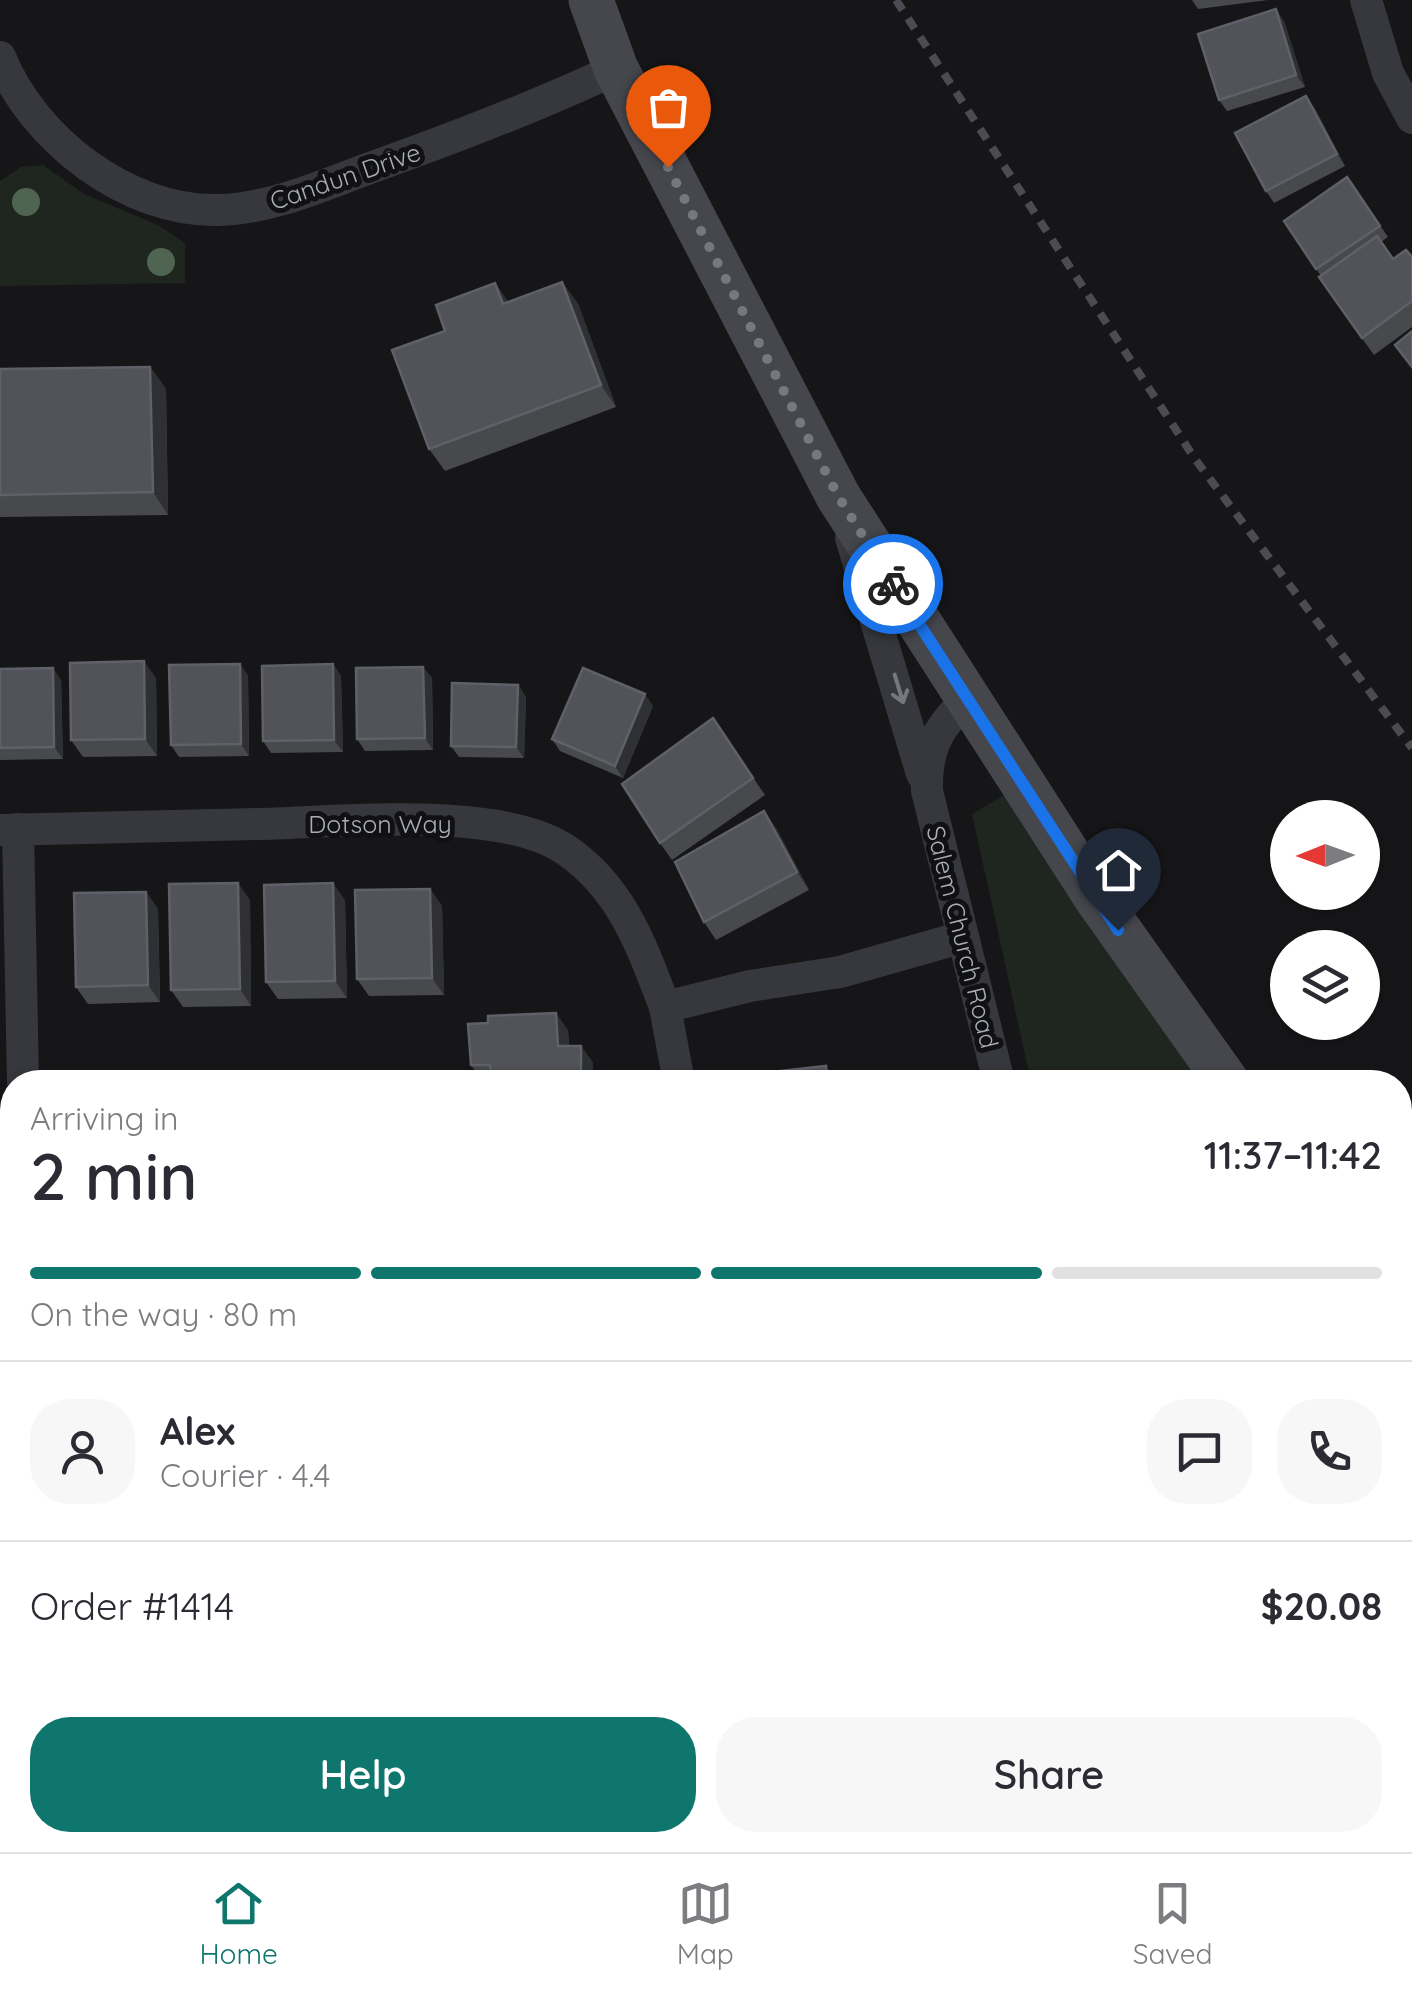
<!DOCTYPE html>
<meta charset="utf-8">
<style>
body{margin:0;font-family:Quicksand,sans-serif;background:#f7f7f7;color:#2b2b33;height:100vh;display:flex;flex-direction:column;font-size:38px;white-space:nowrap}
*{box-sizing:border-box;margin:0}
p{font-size:32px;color:#7c7c81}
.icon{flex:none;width:55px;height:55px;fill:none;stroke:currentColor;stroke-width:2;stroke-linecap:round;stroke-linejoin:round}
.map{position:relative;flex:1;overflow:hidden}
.side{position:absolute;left:0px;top:1070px;width:1412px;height:782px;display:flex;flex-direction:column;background:#fff;border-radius:40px 40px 0 0;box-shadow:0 2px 8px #0004}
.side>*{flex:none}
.needle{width:65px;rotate:269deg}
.controls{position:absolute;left:1270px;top:800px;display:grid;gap:20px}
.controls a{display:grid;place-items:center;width:110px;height:110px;border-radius:50%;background:#fff;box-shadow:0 2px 8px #0004;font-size:50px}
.pin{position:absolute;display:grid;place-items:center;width:85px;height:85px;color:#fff;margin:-102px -42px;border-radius:50% 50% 50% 0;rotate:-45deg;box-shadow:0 0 10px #0007}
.pin .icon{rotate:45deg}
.courier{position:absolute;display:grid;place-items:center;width:100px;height:100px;margin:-50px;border:8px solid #1a73e8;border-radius:50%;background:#fff;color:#222;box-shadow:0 2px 12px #0007}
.headline em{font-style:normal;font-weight:600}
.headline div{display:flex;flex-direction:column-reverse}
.headline{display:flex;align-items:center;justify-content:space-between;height:170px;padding:0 30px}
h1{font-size:65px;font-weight:600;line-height:75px}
.bar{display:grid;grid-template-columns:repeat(4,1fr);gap:15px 10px;align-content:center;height:120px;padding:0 30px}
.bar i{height:12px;border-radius:8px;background:#e1e1e2}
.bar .on{background:#0f766e}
.bar p{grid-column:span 4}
.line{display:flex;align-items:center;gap:25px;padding:0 30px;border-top:2px solid #e1e1e2}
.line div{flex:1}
.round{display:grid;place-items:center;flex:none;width:105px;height:105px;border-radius:40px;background:#f7f7f7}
.action{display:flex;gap:20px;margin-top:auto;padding:20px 30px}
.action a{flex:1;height:115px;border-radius:40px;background:#0f766e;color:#fff;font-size:40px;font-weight:600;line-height:115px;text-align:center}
.action a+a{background:#f7f7f7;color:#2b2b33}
.tabs{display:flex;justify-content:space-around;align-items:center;height:140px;border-top:2px solid #e1e1e2;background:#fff;font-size:28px;color:#7c7c81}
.tabs a{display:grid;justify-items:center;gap:5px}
.tabs .on{color:#0f766e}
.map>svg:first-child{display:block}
.green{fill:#1e261f}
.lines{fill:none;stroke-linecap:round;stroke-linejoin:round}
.minor{stroke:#37383d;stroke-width:32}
.secondary{stroke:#45474d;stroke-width:45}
.rail{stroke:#4a4c52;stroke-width:8;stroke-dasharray:12 10;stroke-linecap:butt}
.tree{fill:#506452}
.wall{fill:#47494d}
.shaded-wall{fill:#2f3033}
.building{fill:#525359;stroke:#5f6168;stroke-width:2.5}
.oneway{stroke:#757881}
.done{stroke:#757880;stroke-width:10;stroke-dasharray:0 18}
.route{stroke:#1a73e8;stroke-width:12}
.labels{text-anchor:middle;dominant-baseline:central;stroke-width:10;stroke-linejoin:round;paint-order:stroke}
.street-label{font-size:25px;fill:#a8adb8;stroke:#111113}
</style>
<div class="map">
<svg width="1412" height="1852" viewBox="0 0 1412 1852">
<rect width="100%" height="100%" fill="#161618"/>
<g class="green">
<polygon points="43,165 84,194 158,225 185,243 185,283 0,286 0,181 21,167"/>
<polygon points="1004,795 1205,1082 1031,1082 972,814"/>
</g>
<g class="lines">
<g class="minor">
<polyline points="1366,0 1388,73 1412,118"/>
<path d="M0,57C33,139 127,212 218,210C271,209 321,186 370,168C454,138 536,107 616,69"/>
<polyline points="851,538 922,774"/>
<path d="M966,700C937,729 926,749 927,791L999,1082"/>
<polyline points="18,829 23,1082"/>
<path d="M0,830C86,828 172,826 259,824C338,822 501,805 566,850C622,888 642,947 665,1007L750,986L840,972L963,937"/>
<polyline points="665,1007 679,1082"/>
<polyline points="24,1840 80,1852"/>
<polyline points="1131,1840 1133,1852"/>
<polyline points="444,1852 457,1840"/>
</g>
<g class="secondary">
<polyline points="591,0 616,69 838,496 1097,899 1227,1082"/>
<polyline points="1400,1293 1412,1306"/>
</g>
<polyline class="rail" points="896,0 1195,459 1412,748"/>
</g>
<g class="tree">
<circle cx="26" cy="202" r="14"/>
<circle cx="161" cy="262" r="14"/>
</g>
<g class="wall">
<polygon points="1192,0 1268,0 1198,9"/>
<polygon points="1284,21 1305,87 1227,111 1219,100"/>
<polygon points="1314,107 1345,166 1274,203 1266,191"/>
<polygon points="1347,177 1388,237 1381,242 1393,259 1412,257 1412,327 1374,355 1319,278 1321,276 1284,221"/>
<polygon points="562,282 578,304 616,407 445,471 429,449 445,331 495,283 508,302"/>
<polygon points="150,367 166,389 168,515 0,517 0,369"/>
<polygon points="333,664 341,676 343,752 271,753 263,741"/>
<polygon points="423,667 432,678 433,750 365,751 357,739"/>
<polygon points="0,669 61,680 63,759 0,760"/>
<polygon points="248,675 249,756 179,757 171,745"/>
<polygon points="156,678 157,756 83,757 71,740"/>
<polygon points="518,685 526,697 524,758 459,757 451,746"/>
<polygon points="653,706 623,778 560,751 552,739"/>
<polygon points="713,718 765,795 672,860 660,843"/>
<polygon points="776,828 809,890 716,940 704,922"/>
<polygon points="430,889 442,906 444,995 369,996 357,979"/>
<polygon points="146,892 158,909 160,1002 88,1004 76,987"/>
<polygon points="250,900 251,1006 183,1007 171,990"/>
<polygon points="345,900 347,998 278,999 266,982"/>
<polygon points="568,1030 569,1046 581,1046 593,1063 593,1082 483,1082 471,1065"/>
<polygon points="215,1840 293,1840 286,1852 235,1852"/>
<polygon points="579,1840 669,1840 670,1850 658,1852 585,1852 580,1845"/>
</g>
<g class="shaded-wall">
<polygon points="1276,9 1284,21 1305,87 1296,75"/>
<polygon points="1306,96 1314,107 1345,166 1337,154"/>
<polygon points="562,282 578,304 616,407 601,385"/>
<polygon points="495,283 511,305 503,304"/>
<polygon points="150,367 166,389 168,515 153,492"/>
<polygon points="144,661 156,678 157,756 145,739"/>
<polygon points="240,664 248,675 249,756 241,744"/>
<polygon points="333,664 341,676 343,752 334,740"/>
<polygon points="423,667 432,678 433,750 425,738"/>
<polygon points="53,668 61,680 63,759 54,747"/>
<polygon points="518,685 526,697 524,758 516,747"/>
<polygon points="645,694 653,706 623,778 615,766"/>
<polygon points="764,811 776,828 809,890 797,872"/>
<polygon points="238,883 250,900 251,1006 240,989"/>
<polygon points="333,883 345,900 347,998 335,981"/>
<polygon points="430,889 442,906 444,995 432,978"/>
<polygon points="146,892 158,909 160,1002 148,985"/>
<polygon points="556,1013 568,1030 570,1064 558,1046"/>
<polygon points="581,1046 593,1063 593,1082 581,1082"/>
<polygon points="826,1066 835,1078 835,1082 827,1082"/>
<polygon points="6,1269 12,1278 12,1302 0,1335 0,1286"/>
<polygon points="1,1680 12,1696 12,1699 0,1760"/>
<polygon points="271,1840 293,1840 286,1852 264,1852"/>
<polygon points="1348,1840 1360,1840 1360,1852 1349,1852"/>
</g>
<g class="building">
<polygon points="1276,9 1296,75 1219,100 1198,34"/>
<polygon points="1306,96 1337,154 1266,191 1235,133"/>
<polygon points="1347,177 1380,226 1316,269 1284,221"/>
<polygon points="1377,236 1393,259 1406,250 1412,257 1412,301 1362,338 1319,277"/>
<polygon points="562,282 601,385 429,449 392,350 445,331 436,305 495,283 503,304"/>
<polygon points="1412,331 1412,367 1395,345"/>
<polygon points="150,367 153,492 0,495 0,369"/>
<polygon points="144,661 145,739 71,740 70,663"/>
<polygon points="240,664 241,744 171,745 169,665"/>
<polygon points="333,664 334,740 263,741 262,666"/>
<polygon points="423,667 425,738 357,739 356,668"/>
<polygon points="53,668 54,747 0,748 0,669"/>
<polygon points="583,668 645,694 615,766 552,739"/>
<polygon points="452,683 518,685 516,747 451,746"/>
<polygon points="713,718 753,778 660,843 622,784"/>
<polygon points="764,811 797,872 704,922 675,862"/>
<polygon points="238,883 240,989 171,990 169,884"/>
<polygon points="333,883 335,981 266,982 264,885"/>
<polygon points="430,889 432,978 357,979 355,890"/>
<polygon points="146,892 148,985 76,987 74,893"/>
<polygon points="556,1013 558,1046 581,1046 581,1082 492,1082 490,1065 471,1065 468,1024 488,1023 488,1016"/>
<polygon points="826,1066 827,1082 754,1082 753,1074"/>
<polygon points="0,1266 6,1269 0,1286"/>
<polygon points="231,1840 271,1840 264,1852 251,1852"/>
<polygon points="579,1840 612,1840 580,1845"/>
<polygon points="1257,1840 1348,1840 1349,1852 1258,1852"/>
</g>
<defs><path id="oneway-shaft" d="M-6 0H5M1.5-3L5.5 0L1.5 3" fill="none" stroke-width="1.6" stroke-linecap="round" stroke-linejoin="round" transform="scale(2.5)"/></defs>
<use class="oneway" href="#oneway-shaft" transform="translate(899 689) rotate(73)"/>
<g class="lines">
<polyline class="done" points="668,167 838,496 893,584"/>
<polyline class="route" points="893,584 1118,930"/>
</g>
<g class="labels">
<g class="street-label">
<text transform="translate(345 176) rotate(-19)">Candun Drive</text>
<text x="380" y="823">Dotson Way</text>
<text transform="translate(963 937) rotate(76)">Salem Church Road</text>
</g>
</g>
</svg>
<div class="controls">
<a><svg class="needle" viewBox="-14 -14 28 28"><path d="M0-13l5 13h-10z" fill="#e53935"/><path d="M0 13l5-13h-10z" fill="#7c7c81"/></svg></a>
<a><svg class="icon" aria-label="layers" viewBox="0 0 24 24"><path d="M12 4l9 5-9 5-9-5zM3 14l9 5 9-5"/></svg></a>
</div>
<div class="pin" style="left:668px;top:167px;background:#ea580c"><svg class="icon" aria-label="bag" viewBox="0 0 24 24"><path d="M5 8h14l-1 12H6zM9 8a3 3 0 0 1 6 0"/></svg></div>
<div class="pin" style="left:1118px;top:930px;background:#1f2937"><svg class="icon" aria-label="home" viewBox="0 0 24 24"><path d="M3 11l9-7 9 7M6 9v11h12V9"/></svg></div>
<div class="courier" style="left:893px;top:584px"><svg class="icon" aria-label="bike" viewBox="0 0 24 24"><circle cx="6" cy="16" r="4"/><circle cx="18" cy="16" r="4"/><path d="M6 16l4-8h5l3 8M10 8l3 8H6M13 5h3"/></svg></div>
<section class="side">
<div class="headline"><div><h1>2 min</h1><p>Arriving in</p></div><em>11:37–11:42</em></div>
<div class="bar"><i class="on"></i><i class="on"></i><i class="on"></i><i></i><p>On the way · 80 m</p></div>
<div class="line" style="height:180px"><a class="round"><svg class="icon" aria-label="person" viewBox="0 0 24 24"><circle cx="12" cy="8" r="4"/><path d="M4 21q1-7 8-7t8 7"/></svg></a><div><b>Alex</b><p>Courier · 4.4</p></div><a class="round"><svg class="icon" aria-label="chat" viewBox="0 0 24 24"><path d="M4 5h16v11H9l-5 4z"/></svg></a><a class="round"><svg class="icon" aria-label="phone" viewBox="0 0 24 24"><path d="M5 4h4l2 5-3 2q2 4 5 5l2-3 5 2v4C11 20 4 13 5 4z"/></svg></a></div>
<div class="line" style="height:130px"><div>Order #1414</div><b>$20.08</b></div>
<div class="action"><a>Help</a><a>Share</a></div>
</section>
</div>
<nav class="tabs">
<a class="on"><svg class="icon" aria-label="home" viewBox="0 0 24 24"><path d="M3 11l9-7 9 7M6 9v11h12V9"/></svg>Home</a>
<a><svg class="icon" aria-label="map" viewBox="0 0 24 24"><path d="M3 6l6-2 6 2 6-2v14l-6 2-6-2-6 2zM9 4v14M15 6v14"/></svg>Map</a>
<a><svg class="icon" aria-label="saved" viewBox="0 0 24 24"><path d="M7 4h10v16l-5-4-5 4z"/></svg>Saved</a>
</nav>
